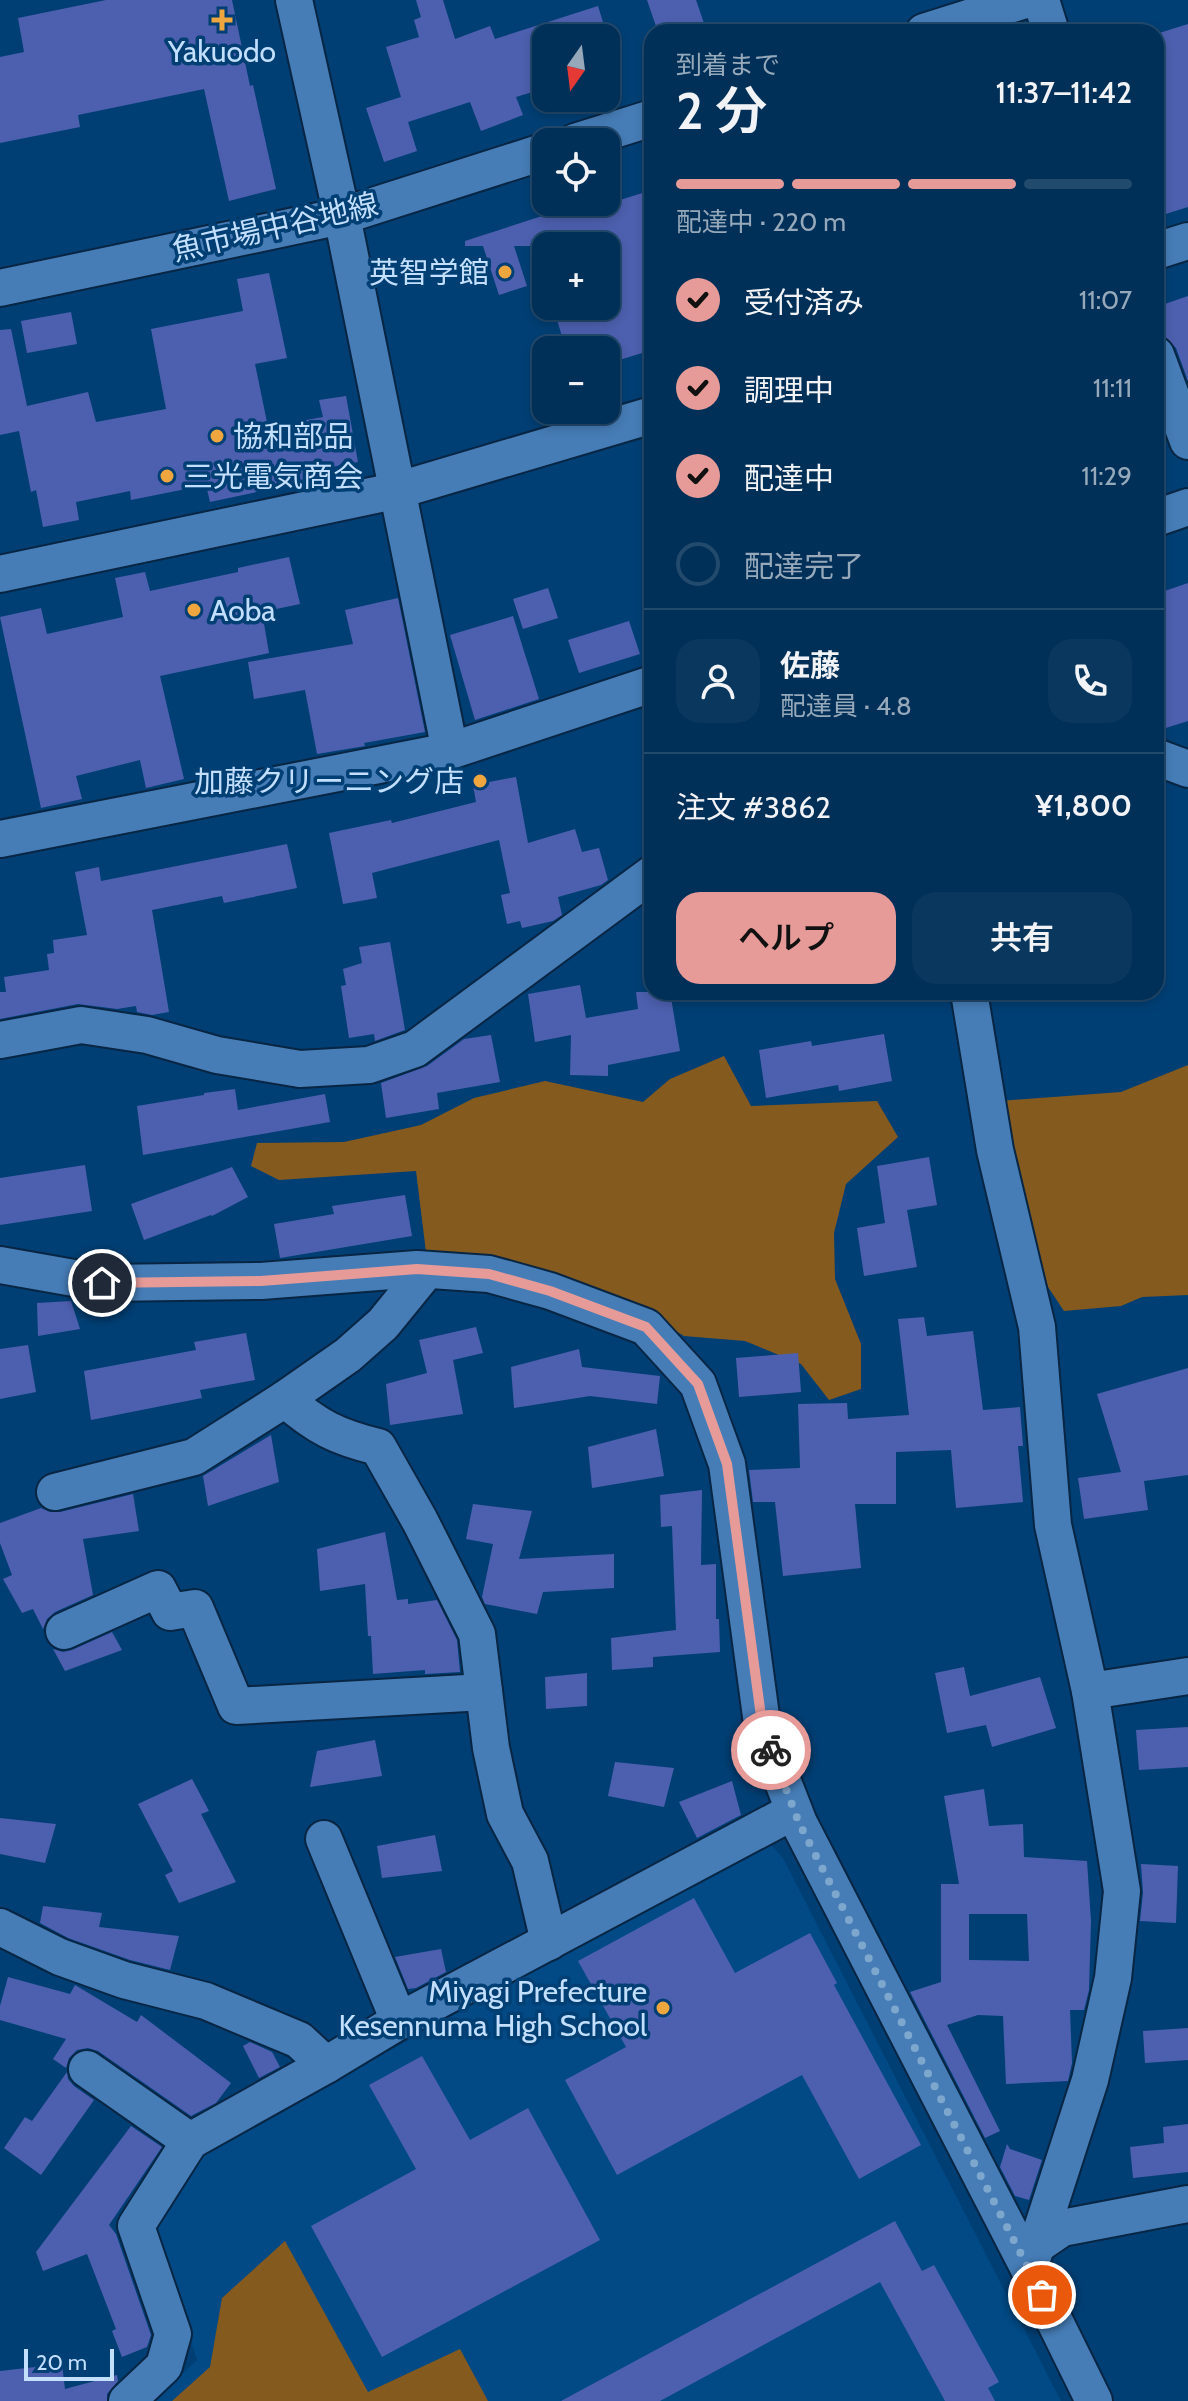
<!DOCTYPE html>
<html lang="ja">
<meta charset="utf-8">
<style>
body{margin:0;font-family:Cabin,"Noto Sans JP",sans-serif;background:#0a375d;color:#f1f3f6;height:100vh;display:flex;flex-direction:column;font-size:30px;white-space:nowrap}
*{box-sizing:border-box;margin:0}
p{font-size:26px;color:#95a9ba}
.icon{flex:none;width:44px;height:44px;fill:none;stroke:currentColor;stroke-width:2;stroke-linecap:round;stroke-linejoin:round}
.map{position:relative;flex:1;overflow:hidden}
.details{position:absolute;left:644px;top:24px;width:520px;height:976px;display:flex;flex-direction:column;background:#002f57;border-radius:24px;box-shadow:0 4px 12px #0003,0 0 0 2px #224a6d}
.details>*{flex:none}
.needle{width:52px;rotate:194deg}
.fabs{position:absolute;left:532px;top:24px;display:grid;gap:16px}
.fabs a{display:grid;place-items:center;width:88px;height:88px;border-radius:16px;background:#002f57;box-shadow:0 4px 12px #0003,0 0 0 2px #224a6d;font-size:40px}
.scale{position:absolute;left:24px;bottom:20px;width:90px;box-sizing:border-box;padding-left:8px;border:4px solid #c2dffe;border-top:0;font-size:22px;line-height:28px;white-space:nowrap;color:#c2dffe;-webkit-text-stroke:6px #003f74;paint-order:stroke}
.pin{position:absolute;display:grid;place-items:center;width:68px;height:68px;color:#fff;margin:-34px;border:4px solid #fff;border-radius:50%;box-shadow:0 2px 8px #0007}
.courier{position:absolute;display:grid;place-items:center;width:80px;height:80px;margin:-40px;border:6px solid #e69b98;border-radius:50%;background:#fff;color:#222;box-shadow:0 2px 10px #0007}
.summary em{font-style:normal;font-weight:600}
.summary div{display:flex;flex-direction:column-reverse}
.summary{display:flex;align-items:center;justify-content:space-between;height:136px;padding:0 32px}
h1{font-size:52px;font-weight:600;line-height:60px}
.bar{display:grid;grid-template-columns:repeat(4,1fr);gap:12px 8px;align-content:center;height:96px;padding:0 32px}
.bar i{height:10px;border-radius:6px;background:#224a6d}
.bar .current{background:#e69b98}
.bar p{grid-column:span 4}
.line{display:flex;align-items:center;gap:20px;padding:0 32px;border-top:2px solid #224a6d}
.line div{flex:1}
.round{display:grid;place-items:center;flex:none;width:84px;height:84px;border-radius:24px;background:#0a375d}
ol{padding:0 32px;list-style:none}
li{display:flex;align-items:center;gap:24px;height:88px}
li p{margin-inline-start:auto}
li .icon{padding:8px;border-radius:50%;background:#e69b98;color:#111;stroke-width:4}
li:last-child{color:#95a9ba}
li i{width:44px;height:44px;border:4px solid #224a6d;border-radius:50%}
.primary-button{display:flex;gap:16px;margin-top:auto;padding:16px 32px}
.primary-button a{flex:1;height:92px;border-radius:24px;background:#e69b98;color:#111;font-size:32px;font-weight:600;line-height:92px;text-align:center}
.primary-button a+a{background:#0a375d;color:#f1f3f6}
.map>svg:first-child{display:block}
.built{fill:#014a85}
.green{fill:#845a1e}
.building{fill:#4d60af;fill-rule:evenodd}
.lines{fill:none;stroke-linecap:round;stroke-linejoin:round}
.minor-casing{stroke:#082643;stroke-width:40}
.minor{stroke:#467db7;stroke-width:36}
.done{stroke:#7ea7ce;stroke-width:8;stroke-dasharray:0 14.4}
.route{stroke:#e69b98;stroke-width:10}
.poi-dot{fill:#f0a63f;stroke:#003f74;stroke-width:3}
.labels{text-anchor:middle;dominant-baseline:central;stroke-width:7;stroke-linejoin:round;paint-order:stroke}
.poi-label{font-size:30px;fill:#c2dffe;stroke:#003f74;text-anchor:end}
.street-label{font-size:30px;fill:#c2dffe;stroke:#003f74}
</style>
<div class="map">
<svg width="1188" height="2401" viewBox="0 0 1188 2401">
<rect width="100%" height="100%" fill="#003f74"/>
<polygon class="built" points="768,1841 783,1858 1061,2401 153,2401 197,2360 151,2224 196,2158"/>
<g class="green">
<polygon points="724,1056 751,1106 877,1101 898,1137 846,1184 834,1233 835,1279 861,1344 861,1389 829,1400 801,1364 745,1341 684,1336 614,1294 486,1258 426,1252 416,1171 279,1180 251,1166 257,1143 344,1142 421,1125 474,1098 545,1081 643,1102 670,1079"/>
<polygon points="1188,1065 1188,1295 1142,1297 1121,1306 1064,1311 1048,1287 999,1101 1121,1092"/>
<polygon points="285,2241 368,2392 460,2349 488,2401 172,2401 210,2367 222,2298"/>
</g>
<g class="building">
<polygon points="106,0 232,0 250,86 253,85 276,189 229,201 204,89 78,115 80,127 0,143 0,57 24,52 18,18"/>
<polygon points="416,0 443,0 455,39 490,26 495,39 598,6 608,38 546,38 546,88 516,97 523,115 481,131 470,102 408,122 417,151 384,162 366,108 401,97 386,47 419,37 414,20 421,17"/>
<polygon points="647,0 696,0 707,32 658,32"/>
<polygon points="1188,24 1188,207 1156,217 1156,34"/>
<polygon points="652,190 652,350 606,364 606,350 566,350 553,306 606,306 606,246 514,246 527,286 499,295 483,246 465,246 465,241 542,216 540,209 561,202 574,202 578,213"/>
<polygon points="269,273 287,358 255,364 268,427 323,417 319,400 346,396 358,462 311,471 313,480 210,502 206,485 131,500 130,491 76,502 79,520 43,527 36,490 31,492 19,431 0,435 0,330 11,329 27,406 88,392 96,422 166,409 151,329 243,311 237,279"/>
<polygon points="1188,296 1188,381 1176,348 1165,337 1156,311 1156,307"/>
<polygon points="71,312 77,344 27,353 21,321"/>
<polygon points="289,557 300,604 262,612 269,653 160,676 184,779 146,788 140,760 76,776 82,799 41,808 0,617 41,608 47,634 123,617 115,578 145,572 150,591 238,572 238,568"/>
<polygon points="1188,583 1188,721 1156,731 1156,594"/>
<polygon points="548,588 558,618 523,629 513,599"/>
<polygon points="398,598 425,732 364,743 365,746 317,754 305,690 254,699 248,662 353,644 345,610"/>
<polygon points="513,616 539,699 475,720 450,635"/>
<polygon points="629,621 640,654 579,673 568,640"/>
<polygon points="516,777 528,843 575,829 582,852 599,848 608,880 601,885 558,897 562,915 553,921 522,928 520,921 507,924 501,895 510,893 499,840 372,873 377,898 343,904 329,833 391,820 392,823 476,802 473,785"/>
<polygon points="287,844 297,888 224,903 222,896 152,910 169,1012 152,1015 137,1012 136,1006 117,1009 78,1004 0,1019 0,992 6,992 4,977 49,970 47,954 54,953 53,940 87,935 75,872 99,867 101,881"/>
<polygon points="390,942 405,1030 375,1041 374,1034 349,1038 341,986 346,985 343,969 362,963 359,947"/>
<polygon points="580,985 586,1018 638,1009 636,992 670,992 680,1051 608,1065 608,1076 570,1075 571,1035 535,1042 528,994"/>
<polygon points="884,1034 892,1081 839,1091 838,1085 766,1098 759,1050 811,1041 812,1046"/>
<polygon points="491,1035 500,1082 437,1093 439,1109 386,1118 381,1083 427,1066 464,1039"/>
<polygon points="235,1089 238,1110 325,1094 330,1122 143,1155 137,1106 204,1095 204,1093"/>
<polygon points="929,1157 937,1205 907,1210 917,1267 864,1276 857,1228 885,1223 877,1166"/>
<polygon points="85,1165 92,1211 0,1225 0,1178"/>
<polygon points="232,1167 248,1197 212,1216 211,1215 144,1240 131,1204"/>
<polygon points="405,1195 412,1236 280,1258 274,1224 334,1214 332,1206"/>
<polygon points="71,1301 80,1329 38,1336 37,1303"/>
<polygon points="924,1317 927,1336 973,1331 983,1410 1020,1407 1023,1446 1018,1446 1023,1502 956,1508 951,1450 896,1452 896,1504 855,1504 861,1568 783,1576 775,1502 753,1502 749,1470 800,1468 798,1404 847,1403 848,1419 909,1415 898,1319"/>
<polygon points="476,1327 483,1353 453,1360 463,1414 390,1425 386,1384 427,1373 419,1340"/>
<polygon points="246,1333 255,1380 200,1390 202,1398 91,1420 84,1371 196,1350 194,1342"/>
<polygon points="28,1345 36,1392 0,1399 0,1349"/>
<polygon points="579,1349 582,1367 660,1376 657,1404 590,1396 514,1408 511,1367"/>
<polygon points="798,1353 801,1392 739,1397 736,1358"/>
<polygon points="1188,1368 1188,1475 1144,1481 1148,1510 1084,1519 1078,1478 1121,1472 1097,1394"/>
<polygon points="656,1429 664,1476 592,1488 588,1447"/>
<polygon points="271,1435 279,1482 208,1506 203,1476"/>
<polygon points="702,1490 701,1565 716,1564 716,1619 719,1619 720,1652 653,1657 653,1667 612,1670 611,1638 676,1630 672,1526 661,1527 660,1495"/>
<polygon points="133,1494 139,1531 83,1539 93,1595 55,1612 47,1619 43,1629 33,1609 22,1613 3,1579 12,1575 0,1543 0,1523 41,1508 50,1512 60,1512"/>
<polygon points="473,1504 532,1511 519,1559 614,1554 614,1588 543,1592 537,1614 485,1604 482,1597 493,1544 466,1539"/>
<polygon points="385,1532 397,1600 408,1599 408,1604 437,1600 457,1640 460,1672 425,1674 425,1670 373,1674 371,1636 368,1636 365,1584 320,1591 317,1549"/>
<polygon points="112,1632 122,1650 65,1671 53,1649 63,1652 72,1650"/>
<polygon points="964,1667 970,1696 1040,1677 1056,1728 992,1747 986,1725 947,1733 935,1673"/>
<polygon points="587,1673 587,1706 546,1709 545,1677"/>
<polygon points="1188,1727 1188,1767 1139,1770 1136,1730"/>
<polygon points="375,1740 382,1776 310,1787 317,1751"/>
<polygon points="615,1762 674,1768 664,1807 608,1796"/>
<polygon points="192,1779 209,1811 201,1814 236,1882 179,1903 165,1875 173,1871 138,1804"/>
<polygon points="732,1781 741,1815 697,1838 679,1802"/>
<path d="M984,1789L989,1826L1023,1824L1024,1857L1087,1861L1091,1921L1089,1990L1084,2010H1070L1072,2063L1068,2081L1006,2084L1003,2016L978,2015L947,2025L1000,2131L985,2138L910,1992L941,1982V1884H959L944,1796ZM969,1914H1027L1029,1961L969,1960Z"/>
<polygon points="0,1818 56,1824 45,1863 0,1854"/>
<polygon points="435,1835 442,1871 382,1878 377,1846"/>
<polygon points="1141,1864 1178,1866 1176,1923 1140,1921 1143,1893"/>
<polygon points="694,1898 735,1973 810,1933 837,1983 834,1985 921,2145 859,2179 802,2075 617,2175 565,2080 626,2047 578,1961"/>
<polygon points="43,1906 102,1913 99,1927 179,1936 170,1970 130,1960 68,1938 40,1923"/>
<polygon points="441,1949 446,1972 416,1988 408,1989 395,1957"/>
<polygon points="8,1977 70,1994 75,1985 137,2022 141,2015 231,2083 216,2103 191,2116 98,2051 88,2048 77,2050 69,2058 66,2068 53,2059 66,2039 0,2020 0,2006"/>
<polygon points="1188,2028 1188,2060 1145,2063 1143,2031"/>
<polygon points="250,2042 272,2052 280,2067 259,2078 243,2046"/>
<polygon points="422,2056 470,2140 528,2108 600,2240 382,2357 311,2226 416,2169 369,2085"/>
<polygon points="67,2072 68,2079 74,2086 94,2100 41,2175 4,2148 25,2117 32,2121"/>
<polygon points="1188,2124 1188,2172 1133,2178 1130,2147 1164,2143 1163,2127"/>
<polygon points="131,2126 162,2147 109,2225 116,2234 151,2335 147,2347 122,2357 112,2331 116,2329 87,2254 43,2271 36,2252"/>
<polygon points="1007,2144 1010,2149 1042,2160 1029,2200 1015,2196 1000,2167"/>
<polygon points="895,2221 922,2271 934,2265 999,2382 988,2388 995,2401 945,2401 880,2282 660,2401 561,2401"/>
<polygon points="62,2364 65,2389 117,2375 118,2381 107,2394 107,2401 0,2401 0,2371"/>
</g>
<g class="lines">
<g class="minor-casing">
<g id="minor">
<polyline points="294,0 342,216 450,751"/>
<polyline points="1041,0 1051,32"/>
<polyline points="924,32 1025,0"/>
<polyline points="575,142 652,118"/>
<polyline points="1156,251 1188,241"/>
<polyline points="0,288 342,216 546,151"/>
<polyline points="1156,355 1188,441"/>
<polyline points="1156,518 1188,507"/>
<polyline points="0,574 399,490 652,415"/>
<polyline points="1156,757 1188,769"/>
<polyline points="0,839 450,751 652,684"/>
<polyline points="969,992 995,1150 1037,1327 1053,1525 1090,1691 1122,1891 1113,1978 1090,2080 1029,2269"/>
<polyline points="0,1040 81,1025 147,1035 217,1055 300,1069 369,1065 415,1049 652,874"/>
<polyline points="0,1265 102,1283 261,1281 417,1269 489,1274 550,1291 646,1327 698,1384 727,1464 763,1731 799,1823 1029,2269 1094,2401"/>
<polyline points="285,1399 348,1355 383,1324 427,1270"/>
<path d="M55,1492L194,1457L285,1399C317,1427 337,1437 378,1447L420,1521L477,1634L491,1748L505,1814L530,1861L549,1942"/>
<polyline points="64,1631 158,1589 170,1612 195,1608 236,1706 484,1692"/>
<polyline points="1090,1691 1188,1676"/>
<polyline points="324,1839 399,2021"/>
<polyline points="0,1927 60,1957 124,1980 206,2001 256,2022 299,2040 326,2065"/>
<polyline points="87,2069 190,2141"/>
<polyline points="1037,2245 1062,2228 1188,2204"/>
<polyline points="127,2401 164,2366 173,2334 136,2226 190,2141 326,2065 399,2021 794,1811"/>
</g>
</g>
<use href="#minor" class="minor"/>
</g>
<g class="lines">
<polyline class="done" points="771,1750 799,1823 1042,2295"/>
<polyline class="route" points="102,1283 261,1281 417,1269 489,1274 550,1291 646,1327 698,1384 727,1464 763,1731 771,1750"/>
</g>
<g class="poi-dot">
<path d="M218 8h8v8h8v8h-8v8h-8v-8h-8v-8h8z"/>
<circle cx="505" cy="272" r="8"/>
<circle cx="217" cy="436" r="8"/>
<circle cx="167" cy="476" r="8"/>
<circle cx="194" cy="610" r="8"/>
<circle cx="480" cy="781" r="8"/>
<circle cx="663" cy="2008" r="8"/>
</g>
<g class="labels">
<g class="poi-label">
<text x="222" y="51" text-anchor="middle">Yakuodo</text>
<text x="489" y="272">英智学館</text>
<text x="233" y="436" text-anchor="start">協和部品</text>
<text x="183" y="476" text-anchor="start">三光電気商会</text>
<text x="210" y="610" text-anchor="start">Aoba</text>
<text x="464" y="781">加藤クリーニング店</text>
<text x="647" y="1991">Miyagi Prefecture<tspan x="647" dy="34">Kesennuma High School</tspan></text>
</g>
<g class="street-label">
<text transform="translate(275 227) rotate(-13)">魚市場中谷地線</text>
</g>
</g>
</svg>
<div class="fabs">
<a><svg class="needle" viewBox="-14 -14 28 28"><path d="M0-13l5 13h-10z" fill="#e53935"/><path d="M0 13l5-13h-10z" fill="#95a9ba"/></svg></a>
<a><svg class="icon" aria-label="locate" viewBox="0 0 24 24"><circle cx="12" cy="12" r="6"/><path d="M12 2v4M12 18v4M2 12h4M18 12h4"/></svg></a>
<a>+</a>
<a>−</a>
</div>
<div class="scale">20 m</div>
<div class="pin" style="left:1042px;top:2295px;background:#ea580c"><svg class="icon" aria-label="bag" viewBox="0 0 24 24"><path d="M5 8h14l-1 12H6zM9 8a3 3 0 0 1 6 0"/></svg></div>
<div class="pin" style="left:102px;top:1283px;background:#1f2937"><svg class="icon" aria-label="home" viewBox="0 0 24 24"><path d="M3 11l9-7 9 7M6 9v11h12V9"/></svg></div>
<div class="courier" style="left:771px;top:1750px"><svg class="icon" aria-label="bike" viewBox="0 0 24 24"><circle cx="6" cy="16" r="4"/><circle cx="18" cy="16" r="4"/><path d="M6 16l4-8h5l3 8M10 8l3 8H6M13 5h3"/></svg></div>
<section class="details">
<div class="summary"><div><h1>2 分</h1><p>到着まで</p></div><em>11:37–11:42</em></div>
<div class="bar"><i class="current"></i><i class="current"></i><i class="current"></i><i></i><p>配達中 · 220 m</p></div>
<ol>
<li><svg class="icon" aria-label="check" viewBox="0 0 24 24"><path d="M5 12l5 5 9-10"/></svg>受付済み<p>11:07</p></li>
<li><svg class="icon" aria-label="check" viewBox="0 0 24 24"><path d="M5 12l5 5 9-10"/></svg>調理中<p>11:11</p></li>
<li><svg class="icon" aria-label="check" viewBox="0 0 24 24"><path d="M5 12l5 5 9-10"/></svg>配達中<p>11:29</p></li>
<li><i></i>配達完了</li>
</ol>
<div class="line" style="height:144px"><a class="round"><svg class="icon" aria-label="person" viewBox="0 0 24 24"><circle cx="12" cy="8" r="4"/><path d="M4 21q1-7 8-7t8 7"/></svg></a><div><b>佐藤</b><p>配達員 · 4.8</p></div><a class="round"><svg class="icon" aria-label="phone" viewBox="0 0 24 24"><path d="M5 4h4l2 5-3 2q2 4 5 5l2-3 5 2v4C11 20 4 13 5 4z"/></svg></a></div>
<div class="line" style="height:104px"><div>注文 #3862</div><b>¥1,800</b></div>
<div class="primary-button"><a>ヘルプ</a><a>共有</a></div>
</section>
</div>
